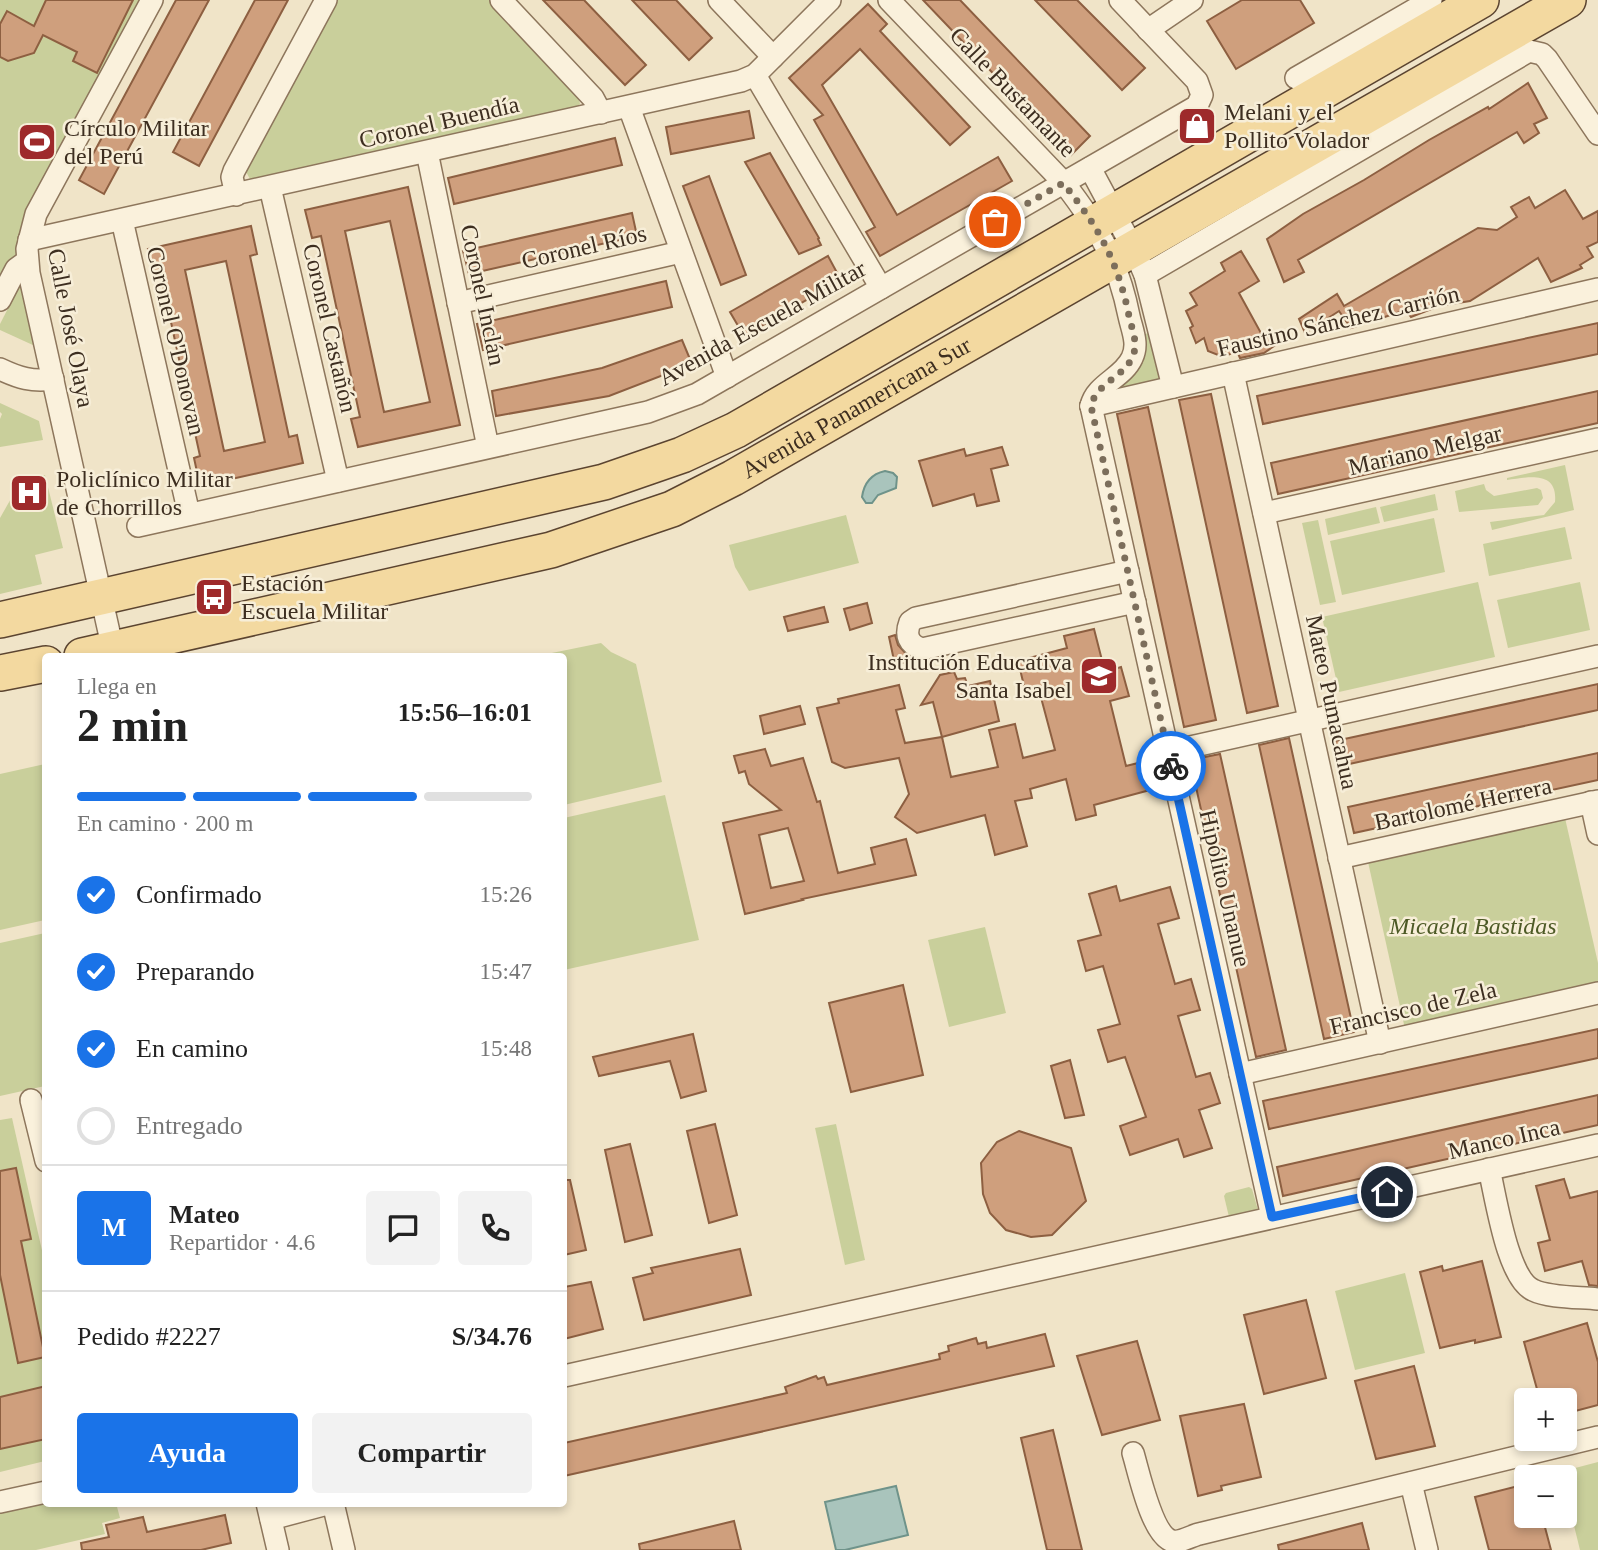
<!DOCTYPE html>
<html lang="es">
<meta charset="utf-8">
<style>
body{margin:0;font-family:"Times New Roman",serif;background:#f2f2f2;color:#222;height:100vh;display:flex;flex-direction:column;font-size:26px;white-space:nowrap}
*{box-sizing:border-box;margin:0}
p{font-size:23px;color:#767676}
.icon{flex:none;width:38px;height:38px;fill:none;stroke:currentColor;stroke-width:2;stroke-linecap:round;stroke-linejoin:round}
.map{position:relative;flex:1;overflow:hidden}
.drawer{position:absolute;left:42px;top:653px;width:525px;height:854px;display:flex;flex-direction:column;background:#fff;border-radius:7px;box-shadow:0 4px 10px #0003}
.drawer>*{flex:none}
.tools{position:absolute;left:1514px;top:1388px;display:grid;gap:14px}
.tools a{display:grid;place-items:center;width:63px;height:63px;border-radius:7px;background:#fff;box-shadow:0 4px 10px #0003;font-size:35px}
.pin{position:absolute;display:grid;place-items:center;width:60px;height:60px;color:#fff;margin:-30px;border:4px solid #fff;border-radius:50%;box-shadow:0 2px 7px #0007}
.courier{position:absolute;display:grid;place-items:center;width:70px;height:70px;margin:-35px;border:5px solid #1a73e8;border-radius:50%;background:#fff;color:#222;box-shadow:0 2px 9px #0007}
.overview em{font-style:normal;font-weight:700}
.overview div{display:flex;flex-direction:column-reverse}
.overview{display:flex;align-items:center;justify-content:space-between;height:119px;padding:0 35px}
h1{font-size:46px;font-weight:700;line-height:52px}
.bar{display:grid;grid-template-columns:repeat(4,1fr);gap:10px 7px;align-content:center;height:84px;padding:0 35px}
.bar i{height:9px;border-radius:5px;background:#e0e0e0}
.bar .selected{background:#1a73e8}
.bar p{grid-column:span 4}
.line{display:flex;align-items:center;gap:18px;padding:0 35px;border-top:2px solid #e0e0e0}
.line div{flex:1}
.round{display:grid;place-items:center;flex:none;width:74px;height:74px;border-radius:7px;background:#f2f2f2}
ol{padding:0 35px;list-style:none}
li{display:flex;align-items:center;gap:21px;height:77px}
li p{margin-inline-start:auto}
li .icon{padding:7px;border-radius:50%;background:#1a73e8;color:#fff;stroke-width:4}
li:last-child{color:#767676}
li i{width:38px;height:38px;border:4px solid #e0e0e0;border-radius:50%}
.primary-button{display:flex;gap:14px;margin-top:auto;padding:14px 35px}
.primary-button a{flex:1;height:80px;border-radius:7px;background:#1a73e8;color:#fff;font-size:28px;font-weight:700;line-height:80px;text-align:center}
.primary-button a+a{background:#f2f2f2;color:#222}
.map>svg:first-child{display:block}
.green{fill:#c9cf9b}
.water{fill:#a9c4bc;stroke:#6f938a;stroke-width:2}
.building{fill:#cf9f7d;stroke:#8d5f41;stroke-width:2;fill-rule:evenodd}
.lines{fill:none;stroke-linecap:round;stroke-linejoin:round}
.minor-casing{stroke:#8d765c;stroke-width:24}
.primary-casing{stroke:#5b4430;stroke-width:38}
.minor{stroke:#faf1dc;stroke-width:21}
.primary{stroke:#f3d9a0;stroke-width:35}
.done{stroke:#7c6e5b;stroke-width:7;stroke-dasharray:0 12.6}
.route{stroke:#1a73e8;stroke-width:9}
.labels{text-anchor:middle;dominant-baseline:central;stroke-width:5;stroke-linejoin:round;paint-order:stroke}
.street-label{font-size:24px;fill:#3d2e20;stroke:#f7eed8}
.poi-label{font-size:24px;fill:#3d2e20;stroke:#f7eed8;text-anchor:start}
.park-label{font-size:24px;font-style:italic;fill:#4d5a26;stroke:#f7eed8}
</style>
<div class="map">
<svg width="1598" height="1550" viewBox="0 0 1598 1550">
<rect width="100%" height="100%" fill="#f0e4c8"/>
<g class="green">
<polygon points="0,0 147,0 0,284"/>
<polygon points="334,0 490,0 578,94 580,104 576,107 255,181 250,179 245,170"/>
<polygon points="20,285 35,346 0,330 0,324"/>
<polygon points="1152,332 1159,378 1155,381 1118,388 1142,335"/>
<polygon points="0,403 39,421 43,440 0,447 0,419 2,414 0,412"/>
<path d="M1565,465L1574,510L1492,530L1490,522L1544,515L1555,502C1558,470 1528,477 1507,480V478Z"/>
<polygon points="45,475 63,548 35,555 42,584 0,594 0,518 21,481"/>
<polygon points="1484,484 1486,490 1494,496 1537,488 1541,490 1543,498 1538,505 1459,512 1455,491"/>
<polygon points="1435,494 1438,510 1384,522 1380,507"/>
<polygon points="1376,507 1380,523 1328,535 1325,519"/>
<polygon points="846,515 859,563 749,591 735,567 729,545"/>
<polygon points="1434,518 1445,572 1342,595 1330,541"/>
<polygon points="1318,520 1336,602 1320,605 1302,523"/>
<polygon points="1565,527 1572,559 1489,576 1483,544"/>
<polygon points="1478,582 1495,657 1339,692 1322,617"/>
<polygon points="1580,582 1590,630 1508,648 1497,600"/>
<polygon points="601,643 611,652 636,664 662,782 564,805 564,656 537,656"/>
<polygon points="45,764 45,920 0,930 0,774"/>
<polygon points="665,795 699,940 564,970 564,818"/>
<polygon points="1565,818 1598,963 1598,986 1405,1029 1368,862"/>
<polygon points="985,927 1006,1013 949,1027 928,940"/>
<polygon points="45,933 45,1086 0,1096 0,943"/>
<polygon points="12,1118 46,1268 45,1461 0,1472 0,1120"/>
<polygon points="836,1124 865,1260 845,1265 815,1128"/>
<polygon points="1249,1187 1252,1189 1258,1210 1256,1213 1232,1218 1229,1217 1224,1196 1226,1193"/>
<polygon points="1405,1273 1425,1353 1355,1370 1335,1291"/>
<polygon points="1598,1462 1598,1550 1580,1550 1565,1489 1564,1477 1561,1477 1560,1472"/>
<polygon points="45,1501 46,1503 116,1503 120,1518 102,1523 105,1534 36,1550 0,1550 0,1512"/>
</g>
<g class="water">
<path d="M885,471L893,473L897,477L896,488L878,495L872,503H866L862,497C864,483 871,474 885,471Z"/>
<polygon points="896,1486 908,1535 845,1550 836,1550 825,1502"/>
</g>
<g class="building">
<polygon points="46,0 133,0 97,73 73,61 77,52 43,35 34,53 8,61 0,57 0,24 7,11 34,26"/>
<polygon points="176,0 209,0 104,194 79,180"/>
<polygon points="255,0 288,0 199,166 173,152"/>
<polygon points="543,0 584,0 646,65 625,85"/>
<polygon points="632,0 676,0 712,38 689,60"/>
<polygon points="923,0 960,0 1090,136 1071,155"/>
<polygon points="1035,0 1077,0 1145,68 1122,90"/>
<polygon points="1242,0 1300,0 1314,23 1236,69 1207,21"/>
<polygon points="868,4 887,24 880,31 970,127 950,145 860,49 822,85 897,215 998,157 1012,181 880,256 866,232 875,227 814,120 823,115 789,78"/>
<polygon points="1528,83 1547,118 1534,124 1539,133 1524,143 1517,132 1298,260 1304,272 1284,282 1267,239 1303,214 1364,180 1429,140 1488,107 1489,109"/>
<polygon points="749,111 754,138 671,154 666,127"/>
<polygon points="615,138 622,165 454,204 448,178"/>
<polygon points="770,153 819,238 818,239 821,245 799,254 745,162"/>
<polygon points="709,176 746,275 721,285 683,186"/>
<path d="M408,187L460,425L358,447L351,419L360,417L321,236L312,238L305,210ZM390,221L430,402L384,412L345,231Z"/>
<polygon points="1565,190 1583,219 1598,211 1598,242 1587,247 1593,257 1580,265 1582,268 1551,282 1538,258 1470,301 1439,306 1411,317 1406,310 1351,328 1339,311 1305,333 1299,319 1337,294 1344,306 1478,228 1497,230 1517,217 1511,207 1529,197 1535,208"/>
<polygon points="632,213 637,236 469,274 463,251"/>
<path d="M251,226L257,254L250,256L289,437L297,435L303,463L200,486L194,458L200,456L161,276L155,277L148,249ZM226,261L265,442L224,451L185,270Z"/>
<polygon points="1241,251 1259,281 1239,293 1262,335 1270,331 1277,344 1264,353 1240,358 1237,351 1223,357 1208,351 1204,338 1196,343 1190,328 1193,326 1186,311 1197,305 1190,293 1225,271 1221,263"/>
<polygon points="828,256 841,280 744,336 730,312"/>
<polygon points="666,281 672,307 483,350 477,324"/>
<polygon points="1598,323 1598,354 1263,424 1257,396"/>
<polygon points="682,340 692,364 609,396 496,416 492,391 602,368"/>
<polygon points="1598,391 1598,423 1278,494 1271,463"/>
<polygon points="1211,394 1278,706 1247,713 1179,400"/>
<polygon points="1148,407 1216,720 1184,727 1117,414"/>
<polygon points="1002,447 1008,465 991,469 999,501 977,506 974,494 933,506 919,461 964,449 966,456"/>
<polygon points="867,603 872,623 850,630 844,609"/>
<polygon points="824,607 828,622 788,631 784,617"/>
<polygon points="1094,629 1105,672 1121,667 1129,696 1110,701 1126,766 1142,762 1150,790 1094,805 1096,815 1076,820 1066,779 1030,789 1032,798 1015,801 1027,846 995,855 985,815 917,833 895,817 909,794 899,758 845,768 832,762 817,708 839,703 838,699 899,685 905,708 896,710 905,743 942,737 951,777 998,767 989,730 1015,724 1023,758 1055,750 1039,690 1026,694 1018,661 1067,648 1064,636"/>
<polygon points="895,635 898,645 909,657 910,661 895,665 889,637"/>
<polygon points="954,672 957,679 965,678 968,686 990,681 999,721 942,737 933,702 921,705 940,675"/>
<polygon points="1598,684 1598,710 1340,766 1335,741"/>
<polygon points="800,706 805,724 764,734 760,716"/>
<polygon points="1289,738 1354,1032 1324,1039 1259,745"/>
<path d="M765,749L771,766L803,758L817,802L820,801L838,873L875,864L871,848L906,839L916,875L802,899L803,900L745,914L723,823L781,810L749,784L745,771L739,773L734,756ZM788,828L804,881L771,888L759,835Z"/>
<polygon points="1598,753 1598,780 1354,833 1348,807"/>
<polygon points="1220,754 1286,1050 1256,1057 1190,760"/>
<polygon points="1116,886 1120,901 1170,887 1179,918 1158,924 1175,984 1191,979 1200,1010 1178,1016 1196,1077 1210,1073 1220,1103 1199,1110 1212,1148 1184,1157 1178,1139 1130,1155 1120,1126 1146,1117 1125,1057 1108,1062 1098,1030 1120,1024 1103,966 1086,971 1078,941 1101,935 1089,894"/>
<polygon points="903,985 923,1075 851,1092 829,1003"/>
<polygon points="1598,1029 1598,1058 1269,1129 1263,1101"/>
<polygon points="693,1034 706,1091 681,1098 670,1061 599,1076 593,1057"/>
<polygon points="1070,1060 1084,1115 1065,1118 1051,1066"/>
<polygon points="1598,1095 1598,1125 1283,1196 1277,1167"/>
<polygon points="715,1124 737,1215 709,1223 687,1131"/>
<polygon points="1019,1131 1071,1148 1086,1201 1052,1235 1031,1237 1006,1230 990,1213 983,1194 981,1163 997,1142"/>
<polygon points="630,1144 652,1235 625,1242 605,1150"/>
<polygon points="16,1168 31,1239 21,1241 45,1357 18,1363 0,1275 0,1171"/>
<polygon points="1564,1179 1570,1198 1598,1191 1598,1286 1589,1285 1582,1261 1545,1271 1538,1243 1550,1240 1536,1186"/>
<polygon points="564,1180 570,1180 586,1250 564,1255"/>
<polygon points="740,1249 751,1295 644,1320 633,1278 653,1273 651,1268"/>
<polygon points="1482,1261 1501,1337 1475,1343 1475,1340 1440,1348 1420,1272 1442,1266 1443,1271"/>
<polygon points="591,1282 603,1329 564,1339 564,1287"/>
<polygon points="1306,1300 1326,1378 1264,1394 1244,1315"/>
<polygon points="1587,1323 1598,1362 1598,1405 1564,1414 1564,1400 1540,1400 1524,1342"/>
<polygon points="1045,1334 1054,1366 564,1476 564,1443 787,1393 785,1387 816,1376 818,1379 824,1377 827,1385 940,1359 939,1354 949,1351 948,1346 976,1338 978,1344 986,1342 987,1348"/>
<polygon points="1137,1341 1160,1420 1102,1435 1077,1356"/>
<polygon points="1414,1366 1435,1446 1376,1459 1355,1381"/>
<polygon points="46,1386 46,1439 0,1449 0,1397"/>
<polygon points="1244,1404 1261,1477 1221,1486 1222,1490 1198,1496 1180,1416"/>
<polygon points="1053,1430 1082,1550 1047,1550 1021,1438"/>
<polygon points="1526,1484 1526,1516 1542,1516 1551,1550 1489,1550 1475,1497"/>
<polygon points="225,1515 231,1543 201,1550 82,1550 81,1543 109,1537 106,1525 143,1517 147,1532"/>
<polygon points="734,1521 741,1550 640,1550 639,1544"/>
<polygon points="1362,1523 1369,1550 1279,1550 1278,1545"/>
</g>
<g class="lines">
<g class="minor-casing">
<g id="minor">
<polyline points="501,0 593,98 601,113"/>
<polyline points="719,0 773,57"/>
<path d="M889,0L1064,183C1098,227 1118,261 1129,316C1132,330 1139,344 1132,358C1123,378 1096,384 1091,406"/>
<polyline points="1148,30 1192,0"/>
<polyline points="755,75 881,288"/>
<polyline points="1296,78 1431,0"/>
<polyline points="629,107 727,377"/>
<polyline points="427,152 488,447"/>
<polyline points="1090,168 1134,250 1145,275 1173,387"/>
<polyline points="270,187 338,481"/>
<polyline points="236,195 232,177 234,171 326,0"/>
<polyline points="122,220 189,514"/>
<polyline points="29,240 741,81 755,75 830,0"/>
<polyline points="1145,275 1529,51 1542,54 1547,59 1598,134"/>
<polyline points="0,300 16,269 27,261"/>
<polyline points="458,303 681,252"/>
<path d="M0,369C19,378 32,382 53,379"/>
<polyline points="1233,373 1380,1043"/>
<polyline points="1091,406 1272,1217"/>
<polyline points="1091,406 1598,289"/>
<polyline points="1264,513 1598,439"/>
<polyline points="138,526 648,412 697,394 1197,106 1202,95 1197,81 1120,0"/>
<path d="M1128,571L916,618L910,622C905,635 908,644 922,649L1135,602"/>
<polyline points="113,650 29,273 27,249 36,214 152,0"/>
<polyline points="1168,752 1598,656"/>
<polyline points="1591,802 1598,834"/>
<polyline points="1339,858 1598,801"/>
<polyline points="1240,1074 1598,993"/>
<polyline points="31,1100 46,1161"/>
<path d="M1489,1169C1496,1197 1507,1278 1533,1290C1549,1298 1580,1297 1598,1299"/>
<polyline points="564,1376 1598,1145"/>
<path d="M1133,1453C1139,1473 1152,1535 1172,1541C1180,1543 1191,1536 1199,1534L1598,1437"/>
<polyline points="1411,1483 1427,1550"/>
<polyline points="0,1502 46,1492"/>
<polyline points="267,1503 278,1550"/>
<polyline points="333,1503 344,1550"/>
<polyline points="271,1519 331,1503"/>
</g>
</g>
<g class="primary-casing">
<g id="primary">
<polyline points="0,620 604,482 682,455 736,430 1481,0"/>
<path id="s1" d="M82,656L551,550L672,509L733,478L1568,0"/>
<polyline points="0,673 46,664"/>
</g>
</g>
<use href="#minor" class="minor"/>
<use href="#primary" class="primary"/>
</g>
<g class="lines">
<path class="done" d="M995,222L1063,183C1098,226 1118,261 1129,316C1132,330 1139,344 1132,358C1123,377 1096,384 1091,406L1171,766"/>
<polyline class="route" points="1171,766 1272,1217 1387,1192"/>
</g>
<defs>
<g id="shop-square" transform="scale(2.0125)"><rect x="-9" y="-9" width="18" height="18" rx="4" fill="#9e2a2b" stroke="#f7eed8"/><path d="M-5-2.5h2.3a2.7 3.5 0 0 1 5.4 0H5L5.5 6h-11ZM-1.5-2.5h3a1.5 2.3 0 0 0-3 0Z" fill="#fff"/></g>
<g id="stadium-square" transform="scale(2.0125)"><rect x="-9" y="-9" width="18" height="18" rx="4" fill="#9e2a2b" stroke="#f7eed8"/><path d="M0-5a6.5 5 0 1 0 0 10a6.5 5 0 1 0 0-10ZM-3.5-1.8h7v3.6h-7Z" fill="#fff"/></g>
<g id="hospital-square" transform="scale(2.0125)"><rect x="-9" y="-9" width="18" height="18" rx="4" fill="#9e2a2b" stroke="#f7eed8"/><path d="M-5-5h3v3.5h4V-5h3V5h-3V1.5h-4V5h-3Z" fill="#fff"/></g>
<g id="bus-square" transform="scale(2.0125)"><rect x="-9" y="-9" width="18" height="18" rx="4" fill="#9e2a2b" stroke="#f7eed8"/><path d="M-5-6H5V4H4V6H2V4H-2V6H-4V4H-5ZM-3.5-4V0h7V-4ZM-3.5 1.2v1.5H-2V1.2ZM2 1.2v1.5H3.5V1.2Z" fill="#fff"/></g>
<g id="school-square" transform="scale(2.0125)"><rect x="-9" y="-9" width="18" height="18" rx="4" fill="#9e2a2b" stroke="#f7eed8"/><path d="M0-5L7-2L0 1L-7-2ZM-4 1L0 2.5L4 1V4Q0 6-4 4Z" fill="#fff"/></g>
</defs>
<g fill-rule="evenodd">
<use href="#shop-square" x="1197" y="126"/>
<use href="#stadium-square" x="37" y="142"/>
<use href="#hospital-square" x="29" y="493"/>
<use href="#bus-square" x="214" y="597"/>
<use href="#school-square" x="1099" y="676"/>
</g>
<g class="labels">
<g class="street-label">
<text transform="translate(1013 92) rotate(46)">Calle Bustamante</text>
<text transform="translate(439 122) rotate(-13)">Coronel Buendía</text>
<text transform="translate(584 247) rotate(-13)">Coronel Ríos</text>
<text transform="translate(483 295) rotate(78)">Coronel Inclán</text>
<text transform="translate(1338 321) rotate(-13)">Faustino Sánchez Carrión</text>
<text transform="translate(762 323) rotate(-29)">Avenida Escuela Militar</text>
<text transform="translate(71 328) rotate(79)">Calle José Olaya</text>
<text transform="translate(330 328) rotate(77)">Coronel Castañón</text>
<text transform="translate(176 341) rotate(77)">Coronel O'Donovan</text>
<text stroke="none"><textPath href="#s1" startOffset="819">Avenida Panamericana Sur</textPath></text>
<text transform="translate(1425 450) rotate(-13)">Mariano Melgar</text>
<text transform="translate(1332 702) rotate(78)">Mateo Pumacahua</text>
<text transform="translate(1463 804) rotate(-12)">Bartolomé Herrera</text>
<text transform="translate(1225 888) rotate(77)">Hipólito Unanue</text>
<text transform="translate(1413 1008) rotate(-13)">Francisco de Zela</text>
<text transform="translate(1504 1139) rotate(-13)">Manco Inca</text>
</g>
<g class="poi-label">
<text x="1224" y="112">Melani y el<tspan x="1224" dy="28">Pollito Volador</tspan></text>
<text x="64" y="128">Círculo Militar<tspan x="64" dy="28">del Perú</tspan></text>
<text x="56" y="479">Policlínico Militar<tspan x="56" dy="28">de Chorrillos</tspan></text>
<text x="241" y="583">Estación<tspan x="241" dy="28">Escuela Militar</tspan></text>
<text x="1072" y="662" text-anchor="end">Institución Educativa<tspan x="1072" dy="28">Santa Isabel</tspan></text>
</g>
<g class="park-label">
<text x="1473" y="926">Micaela Bastidas</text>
</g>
</g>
</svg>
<div class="tools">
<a>+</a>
<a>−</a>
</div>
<div class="pin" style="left:995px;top:222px;background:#ea580c"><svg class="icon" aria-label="bag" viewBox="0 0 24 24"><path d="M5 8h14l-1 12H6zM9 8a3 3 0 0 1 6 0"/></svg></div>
<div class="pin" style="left:1387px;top:1192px;background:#1f2937"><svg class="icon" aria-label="home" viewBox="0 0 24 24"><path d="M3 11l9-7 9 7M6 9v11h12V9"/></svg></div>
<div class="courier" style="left:1171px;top:766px"><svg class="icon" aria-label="bike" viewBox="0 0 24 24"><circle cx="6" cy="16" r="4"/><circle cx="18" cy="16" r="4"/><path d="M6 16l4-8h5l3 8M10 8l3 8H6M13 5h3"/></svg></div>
<section class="drawer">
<div class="overview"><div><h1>2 min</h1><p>Llega en</p></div><em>15:56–16:01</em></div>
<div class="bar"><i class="selected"></i><i class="selected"></i><i class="selected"></i><i></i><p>En camino · 200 m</p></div>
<ol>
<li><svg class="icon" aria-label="check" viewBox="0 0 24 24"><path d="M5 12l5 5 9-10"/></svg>Confirmado<p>15:26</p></li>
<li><svg class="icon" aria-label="check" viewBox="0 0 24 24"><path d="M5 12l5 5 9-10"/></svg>Preparando<p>15:47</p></li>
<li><svg class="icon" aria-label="check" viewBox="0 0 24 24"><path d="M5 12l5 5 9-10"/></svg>En camino<p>15:48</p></li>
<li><i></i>Entregado</li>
</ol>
<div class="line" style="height:126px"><b class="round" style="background:#1a73e8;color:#fff">M</b><div><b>Mateo</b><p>Repartidor · 4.6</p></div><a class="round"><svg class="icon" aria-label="chat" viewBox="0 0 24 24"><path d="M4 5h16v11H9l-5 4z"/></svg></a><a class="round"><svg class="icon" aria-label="phone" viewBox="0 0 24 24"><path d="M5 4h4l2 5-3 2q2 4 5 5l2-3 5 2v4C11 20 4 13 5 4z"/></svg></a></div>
<div class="line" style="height:91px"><div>Pedido #2227</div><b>S/34.76</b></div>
<div class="primary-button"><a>Ayuda</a><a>Compartir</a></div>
</section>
</div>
